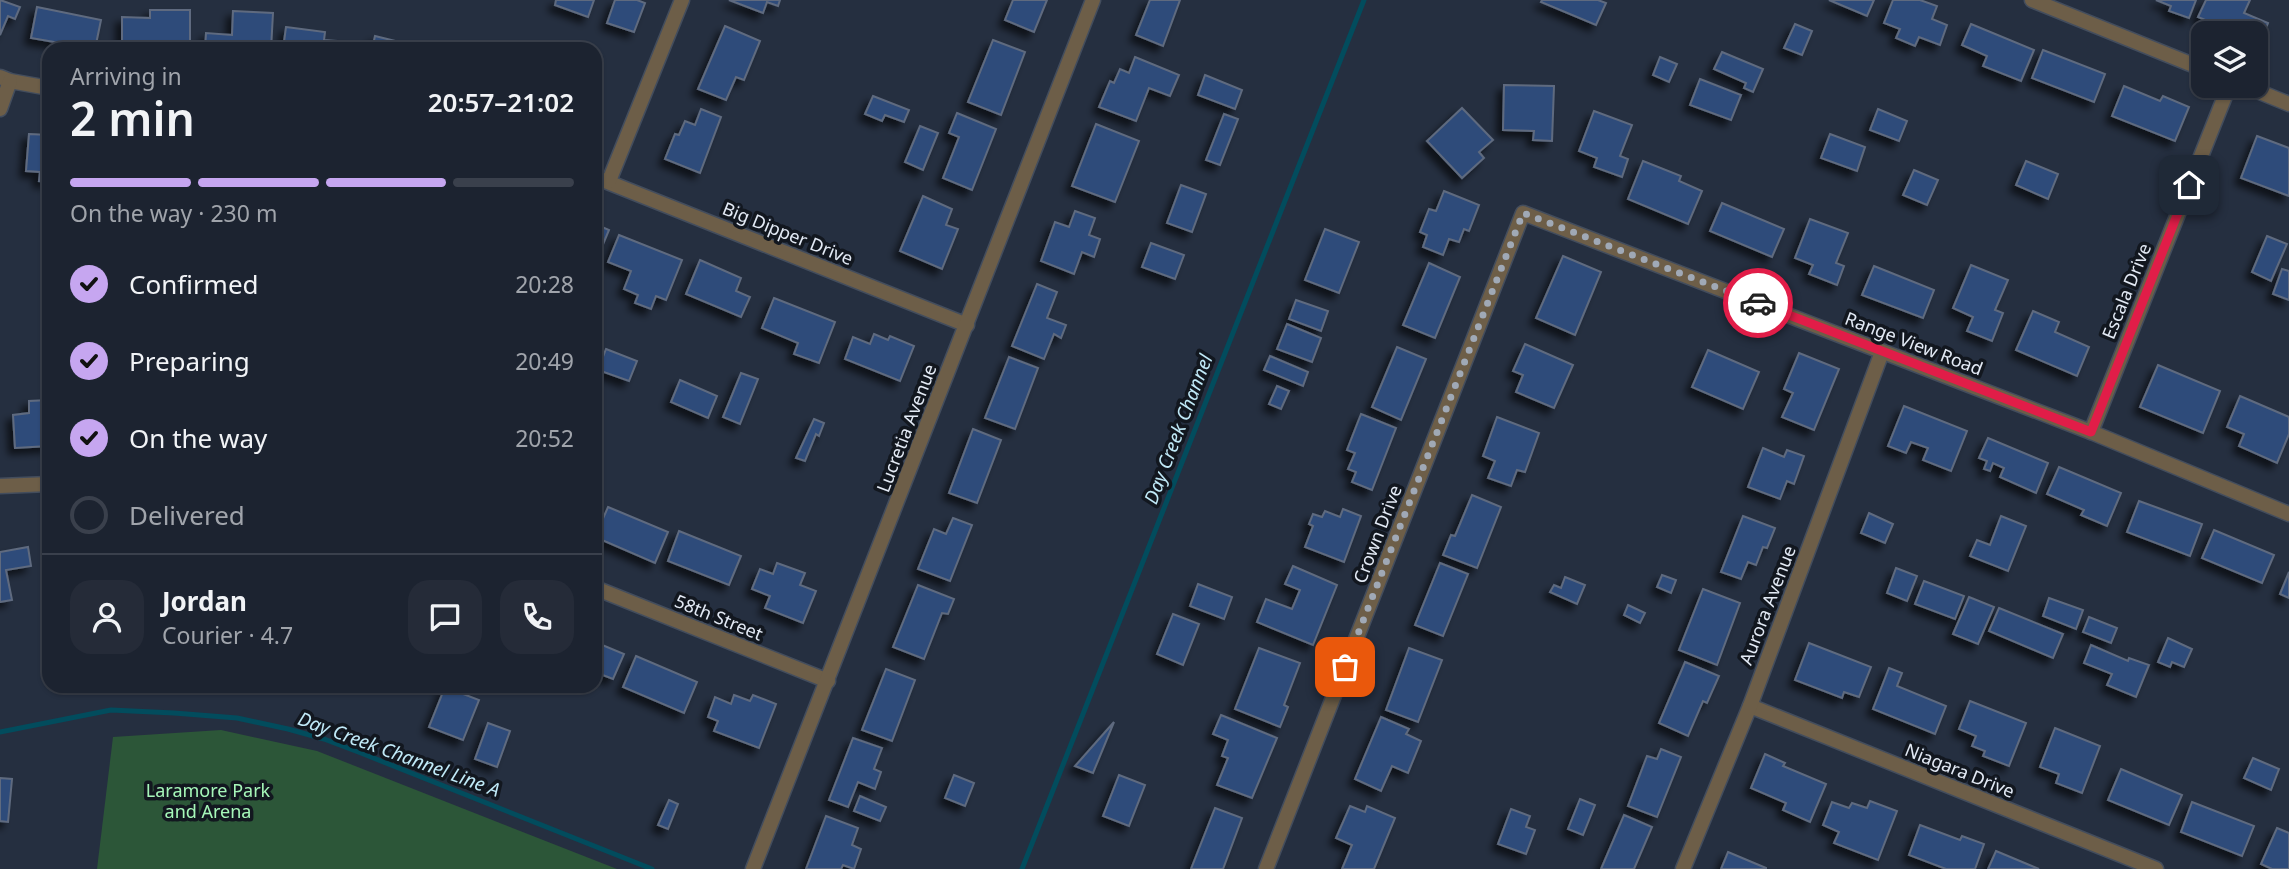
<!DOCTYPE html>
<meta charset="utf-8">
<style>
body{margin:0;font-family:"Noto Sans",sans-serif;background:#252b38;color:#f1f3f6;height:100vh;display:flex;flex-direction:column;font-size:26px;white-space:nowrap}
*{box-sizing:border-box;margin:0}
p{font-size:23px;color:#a0a4ab}
.icon{flex:none;width:38px;height:38px;fill:none;stroke:currentColor;stroke-width:2;stroke-linecap:round;stroke-linejoin:round}
.map{position:relative;flex:1;overflow:hidden}
.details{position:absolute;left:42px;top:42px;width:560px;height:651px;display:flex;flex-direction:column;background:#1c2330;border-radius:21px;box-shadow:0 2px 5px #0004,0 0 0 2px #3a404c}
.details>*{flex:none}
.tools{position:absolute;left:2191px;top:21px;display:grid;gap:14px}
.tools a{display:grid;place-items:center;width:77px;height:77px;border-radius:14px;background:#1c2330;box-shadow:0 2px 5px #0004,0 0 0 2px #3a404c;font-size:35px}
.pin{position:absolute;display:grid;place-items:center;width:60px;height:60px;color:#fff;margin:-30px;border-radius:14px;box-shadow:0 4px 10px #0006}
.courier{position:absolute;display:grid;place-items:center;width:70px;height:70px;margin:-35px;border:5px solid #e11d48;border-radius:50%;background:#fff;color:#222;box-shadow:0 2px 9px #0007}
.overview em{font-style:normal;font-weight:600}
.overview div{display:flex;flex-direction:column-reverse}
.overview{display:flex;align-items:center;justify-content:space-between;height:119px;padding:0 28px}
h1{font-size:46px;font-weight:600;line-height:52px}
.bar{display:grid;grid-template-columns:repeat(4,1fr);gap:10px 7px;align-content:center;height:84px;padding:0 28px}
.bar i{height:9px;border-radius:5px;background:#3a404c}
.bar .current{background:#c6a6f0}
.bar p{grid-column:span 4}
.line{display:flex;align-items:center;gap:18px;padding:0 28px;border-top:2px solid #3a404c}
.line div{flex:1}
.round{display:grid;place-items:center;flex:none;width:74px;height:74px;border-radius:21px;background:#252b38}
ol{padding:0 28px;list-style:none}
li{display:flex;align-items:center;gap:21px;height:77px}
li p{margin-inline-start:auto}
li .icon{padding:7px;border-radius:50%;background:#c6a6f0;color:#111;stroke-width:4}
li:last-child{color:#a0a4ab}
li i{width:38px;height:38px;border:4px solid #3a404c;border-radius:50%}
.map>svg:first-child{display:block}
.green{fill:#2c5638}
.lines{fill:none;stroke-linecap:round;stroke-linejoin:round}
.stream{stroke:#024c5d;stroke-width:5}
.building{fill:#2e4b7a;stroke:#5f6b7f;stroke-width:2;filter:url(#shadow)}
.minor-casing{stroke:#434d5d;stroke-width:17}
.minor{stroke:#6d5e48;stroke-width:14}
.done{stroke:#a0a9b6;stroke-width:7;stroke-dasharray:0 12.6}
.route{stroke:#e11d48;stroke-width:9}
.labels{text-anchor:middle;dominant-baseline:central;stroke-width:7;stroke-linejoin:round;paint-order:stroke}
.street-label{font-size:18px;fill:#e3eaf5;stroke:#12171f}
.park-label{font-size:18px;fill:#a6f7b9;stroke:#12171f}
.water-label{font-size:19px;font-style:italic;fill:#c0e9f7;stroke:#12171f}
</style>
<div class="map">
<svg width="2289" height="869" viewBox="0 0 2289 869">
<defs>
<filter id="shadow"><feDropShadow dx="-6" dy="6" stdDeviation="3.5" flood-color="#0009"/></filter>
</defs>
<rect width="100%" height="100%" fill="#252f40"/>
<polygon class="green" points="221,730 317,751 617,869 97,869 113,737"/>
<g class="lines">
<g class="stream">
<polyline points="0,732 111,710 174,713 237,718 288,729 324,739 361,753 652,869"/>
<polyline points="1022,869 1364,0"/>
</g>
</g>
<g class="building">
<polygon points="0,0 20,7 15,19 8,16 0,35"/>
<polygon points="556,0 594,0 588,17 555,5"/>
<polygon points="615,0 637,0 645,3 634,32 607,23"/>
<polygon points="729,0 780,0 778,6 767,2 763,13"/>
<polygon points="1013,0 1047,0 1034,32 1005,20"/>
<polygon points="1150,0 1180,0 1163,46 1136,35"/>
<polygon points="1542,0 1598,0 1606,3 1596,25 1541,2"/>
<polygon points="1829,0 1874,0 1867,16"/>
<polygon points="1893,0 1920,0 1937,6 1932,19 1947,25 1940,45 1919,37 1915,46 1896,38 1900,29 1884,23"/>
<polygon points="2156,0 2196,0 2189,18 2169,11 2171,6"/>
<polygon points="2206,0 2250,0 2244,13 2268,23 2260,43 2256,42 2256,33 2236,33 2198,17"/>
<polygon points="37,7 101,20 95,49 31,38"/>
<polygon points="150,10 190,10 190,49 122,49 122,17 150,18"/>
<polygon points="233,11 273,13 271,49 205,49 206,33 232,35"/>
<polygon points="1795,24 1812,31 1802,55 1784,48"/>
<polygon points="1971,24 2034,50 2021,81 1983,66 1987,56 1962,45"/>
<polygon points="725,26 760,41 744,80 736,77 726,100 698,89"/>
<polygon points="286,27 325,32 324,40 350,42 350,49 283,49"/>
<polygon points="375,36 428,49 372,49"/>
<polygon points="993,40 1025,52 1001,115 968,102"/>
<polygon points="2043,50 2105,74 2094,102 2032,78"/>
<polygon points="1722,52 1763,69 1753,92 1744,88 1746,83 1714,69"/>
<polygon points="1135,57 1179,75 1170,96 1149,88 1136,121 1099,107 1110,81 1114,83 1120,69 1129,73"/>
<polygon points="1660,57 1677,64 1669,82 1653,75"/>
<polygon points="1205,75 1242,90 1235,109 1198,95"/>
<polygon points="1700,79 1741,95 1731,120 1690,105"/>
<polygon points="1504,85 1554,86 1552,141 1533,140 1534,131 1503,130"/>
<polygon points="2124,86 2160,101 2163,96 2189,107 2175,141 2112,116"/>
<polygon points="595,88 601,91 595,106"/>
<polygon points="873,96 909,110 904,122 885,115 882,121 865,114"/>
<polygon points="1462,108 1493,140 1479,152 1484,158 1462,178 1427,141"/>
<polygon points="701,109 721,117 700,173 665,159 675,134 679,135 685,121 695,125"/>
<polygon points="1878,109 1907,121 1899,141 1870,130"/>
<polygon points="1594,111 1632,125 1620,156 1628,159 1622,177 1594,167 1597,158 1579,151"/>
<polygon points="957,113 996,129 972,190 943,178 959,137 949,133"/>
<polygon points="1224,114 1238,119 1220,165 1206,160"/>
<polygon points="1096,124 1139,141 1115,202 1072,186"/>
<polygon points="920,126 938,133 923,170 905,162"/>
<polygon points="29,134 49,135 49,182 39,181 40,172 26,171"/>
<polygon points="1830,134 1865,147 1857,171 1821,158"/>
<polygon points="2257,136 2289,148 2289,196 2241,178"/>
<polygon points="1643,161 1681,176 1679,181 1702,191 1688,224 1628,199"/>
<polygon points="2026,161 2058,174 2048,199 2016,185"/>
<polygon points="1914,170 1938,180 1927,205 1903,195"/>
<polygon points="1181,185 1206,194 1192,232 1167,223"/>
<polygon points="1444,191 1479,205 1469,231 1464,229 1459,242 1449,239 1443,255 1423,247 1427,235 1420,232 1429,209 1436,211"/>
<polygon points="923,196 952,209 946,225 958,229 942,269 900,251"/>
<polygon points="1722,203 1784,229 1772,257 1710,231"/>
<polygon points="1075,211 1095,218 1089,235 1100,239 1094,257 1082,252 1074,274 1041,261 1055,222 1069,227"/>
<polygon points="1810,219 1848,233 1836,263 1844,266 1837,285 1809,274 1813,265 1795,258"/>
<polygon points="595,224 609,230 596,261 595,260"/>
<polygon points="1325,229 1359,242 1339,293 1305,280"/>
<polygon points="619,235 682,260 666,300 656,296 651,309 635,303 638,295 624,289 631,271 608,262"/>
<polygon points="2267,236 2287,244 2271,281 2252,272"/>
<polygon points="1151,243 1184,255 1175,279 1142,267"/>
<polygon points="1563,256 1601,272 1575,335 1536,318"/>
<polygon points="700,260 741,278 736,291 750,297 741,317 686,294"/>
<polygon points="1429,263 1460,277 1435,338 1403,325"/>
<polygon points="1971,265 2008,280 1995,310 2003,313 1992,341 1967,331 1973,317 1953,308"/>
<polygon points="1874,266 1934,290 1923,318 1862,295"/>
<polygon points="2282,269 2289,271 2289,300 2273,294"/>
<polygon points="1037,284 1057,292 1047,318 1066,325 1061,338 1054,334 1044,359 1012,346"/>
<polygon points="774,298 835,322 819,363 794,354 798,343 762,328"/>
<polygon points="1296,300 1328,311 1321,331 1289,319"/>
<polygon points="2033,311 2059,322 2055,332 2089,347 2077,376 2016,350"/>
<polygon points="1287,324 1321,338 1312,362 1277,349"/>
<polygon points="874,334 888,340 890,336 914,346 900,381 845,359 853,337 870,344"/>
<polygon points="1525,344 1573,365 1554,408 1516,392 1523,375 1513,371"/>
<polygon points="1397,347 1426,359 1401,420 1372,407"/>
<polygon points="606,349 637,361 629,381 598,370"/>
<polygon points="1708,350 1759,372 1743,409 1692,387"/>
<polygon points="1799,353 1839,369 1814,430 1782,417 1793,393 1784,389"/>
<polygon points="1270,356 1308,372 1303,386 1264,370"/>
<polygon points="1009,357 1038,368 1015,429 985,418"/>
<polygon points="2158,365 2220,391 2203,433 2140,407"/>
<polygon points="741,373 758,379 740,424 723,417"/>
<polygon points="680,380 717,396 708,418 671,402"/>
<polygon points="1277,386 1289,391 1281,409 1269,404"/>
<polygon points="2240,396 2289,417 2289,434 2277,463 2239,446 2244,434 2227,427"/>
<polygon points="49,400 49,446 15,448 13,415 29,413 29,401"/>
<polygon points="1904,406 1967,431 1951,471 1923,460 1928,448 1911,442 1906,453 1888,446"/>
<polygon points="1361,414 1396,428 1372,490 1352,482 1356,472 1348,469 1355,453 1347,450"/>
<polygon points="1497,417 1539,433 1525,472 1517,470 1511,486 1488,478 1495,461 1483,456"/>
<polygon points="814,419 824,423 819,436 816,434 805,461 796,458"/>
<polygon points="973,429 1001,440 977,503 949,493"/>
<polygon points="1988,438 2048,463 2036,493 2000,477 2004,468 1993,463 1990,471 1984,469 1987,461 1979,458"/>
<polygon points="1763,448 1784,457 1787,450 1804,456 1794,484 1787,481 1780,499 1748,487"/>
<polygon points="2059,467 2121,493 2107,526 2081,515 2084,510 2047,494"/>
<polygon points="1472,495 1501,507 1477,568 1443,555 1451,535 1455,536"/>
<polygon points="2139,501 2202,524 2190,556 2127,532"/>
<polygon points="608,507 668,532 655,563 595,537"/>
<polygon points="1343,509 1361,516 1344,562 1305,547 1313,526 1309,524 1313,514 1322,517 1325,511 1340,517"/>
<polygon points="1869,513 1893,524 1885,543 1861,533"/>
<polygon points="1743,516 1775,528 1767,548 1763,547 1756,565 1748,562 1741,579 1721,572"/>
<polygon points="2001,516 2026,526 2008,571 1970,556 1977,540 1990,545"/>
<polygon points="953,518 972,525 950,581 918,569 934,529 946,534"/>
<polygon points="2214,530 2274,555 2262,583 2202,558"/>
<polygon points="679,531 741,556 729,585 668,561"/>
<polygon points="28,547 31,566 6,570 12,600 0,602 0,552"/>
<polygon points="777,563 805,573 800,585 816,591 803,623 765,608 770,596 752,589 760,569 773,574"/>
<polygon points="1440,563 1468,574 1443,636 1415,625"/>
<polygon points="1293,566 1337,585 1313,645 1257,622 1266,599 1292,609 1300,590 1285,584"/>
<polygon points="1896,568 1917,576 1907,601 1887,593"/>
<polygon points="2289,572 2289,598 2280,594"/>
<polygon points="1662,575 1676,580 1671,593 1657,587"/>
<polygon points="1565,577 1585,585 1577,604 1550,592 1554,585 1561,588"/>
<polygon points="1924,581 1964,596 1955,619 1915,604"/>
<polygon points="1198,584 1232,597 1224,619 1190,606"/>
<polygon points="918,585 954,599 948,614 942,613 924,659 893,647"/>
<polygon points="1703,589 1740,603 1717,665 1679,650"/>
<polygon points="1969,597 1994,607 1978,644 1953,634"/>
<polygon points="2049,598 2083,610 2076,629 2043,616"/>
<polygon points="1628,605 1645,613 1640,623 1624,615"/>
<polygon points="1999,608 2063,634 2053,658 1989,631"/>
<polygon points="1173,614 1199,624 1183,665 1157,654"/>
<polygon points="2089,617 2117,628 2111,643 2083,632"/>
<polygon points="2168,638 2192,649 2184,667 2172,662 2170,667 2158,662"/>
<polygon points="595,642 624,654 613,679 595,672"/>
<polygon points="1809,643 1871,667 1859,697 1844,692 1842,698 1795,680"/>
<polygon points="2091,645 2128,661 2129,658 2149,665 2136,697 2107,685 2112,674 2084,663"/>
<polygon points="1259,648 1300,663 1284,705 1288,707 1280,727 1235,709"/>
<polygon points="1409,648 1442,660 1418,722 1386,710"/>
<polygon points="636,656 697,682 684,713 623,687"/>
<polygon points="1685,662 1719,676 1707,703 1703,701 1688,736 1659,723"/>
<polygon points="1889,668 1902,673 1897,686 1946,706 1935,734 1873,709"/>
<polygon points="886,669 915,680 892,741 862,730"/>
<polygon points="445,687 479,700 463,740 429,727"/>
<polygon points="734,695 750,701 753,695 776,704 759,748 714,731 718,721 708,717 715,697 731,704"/>
<polygon points="1970,701 2026,723 2009,766 1983,756 1985,751 1972,746 1976,736 1959,729"/>
<polygon points="1221,715 1277,738 1252,798 1217,785 1228,758 1222,756 1228,740 1213,734"/>
<polygon points="1381,717 1409,729 1406,734 1421,741 1408,773 1392,766 1381,791 1355,779"/>
<polygon points="1114,722 1093,773 1075,766"/>
<polygon points="488,723 510,731 497,767 475,759"/>
<polygon points="2055,728 2100,746 2082,793 2056,783 2059,774 2040,767"/>
<polygon points="853,738 882,748 874,769 881,772 875,789 858,782 848,807 829,800"/>
<polygon points="1661,749 1681,757 1657,817 1628,806 1647,756 1657,759"/>
<polygon points="1765,754 1785,763 1783,766 1826,784 1810,822 1783,810 1786,803 1751,788"/>
<polygon points="2253,758 2279,769 2271,790 2244,778"/>
<polygon points="2121,769 2182,795 2169,825 2108,800"/>
<polygon points="954,775 974,783 965,806 945,798"/>
<polygon points="1119,775 1145,785 1129,826 1103,816"/>
<polygon points="0,778 12,779 8,822 0,821"/>
<polygon points="860,796 886,807 880,821 854,811"/>
<polygon points="1580,799 1595,805 1583,835 1568,829"/>
<polygon points="669,800 678,804 668,829 658,825"/>
<polygon points="1870,801 1897,811 1878,860 1834,843 1839,832 1823,825 1832,802 1849,808 1852,803 1867,808"/>
<polygon points="2192,802 2254,826 2242,856 2181,832"/>
<polygon points="1350,806 1365,812 1367,806 1395,818 1374,869 1342,869 1352,845 1336,838"/>
<polygon points="1215,808 1242,818 1223,869 1191,869"/>
<polygon points="1511,809 1530,816 1526,827 1535,830 1526,854 1498,844"/>
<polygon points="1624,815 1652,827 1634,869 1601,869"/>
<polygon points="826,816 858,828 852,845 861,849 854,869 843,865 841,869 806,869"/>
<polygon points="1920,825 1960,840 1962,836 1984,844 1975,869 1946,869 1909,855"/>
<polygon points="2277,828 2289,833 2289,869 2272,869 2261,864"/>
<polygon points="1996,851 2039,869 1988,869"/>
<polygon points="1728,852 1766,868 1766,869 1721,869"/>
</g>
<g class="lines">
<g class="minor-casing">
<g id="minor">
<polyline points="2032,0 2203,69"/>
<polyline points="0,77 10,81 49,88"/>
<polyline points="2245,86 2289,104"/>
<polyline points="0,109 10,81"/>
<polyline points="595,177 967,325"/>
<polyline points="609,181 682,0"/>
<polyline points="2091,432 2229,86"/>
<polyline points="0,486 49,484"/>
<polyline points="595,588 828,681"/>
<polyline points="1750,706 2156,869"/>
<polyline points="753,869 1093,0"/>
<polyline points="1266,869 1523,213 2091,432 2289,514"/>
<polyline points="1683,869 1750,706 1882,352"/>
</g>
</g>
<use href="#minor" class="minor"/>
</g>
<g class="lines">
<polyline class="done" points="1345,667 1523,213 1758,303"/>
<polyline class="route" points="1758,303 2091,432 2189,185"/>
</g>
<g class="labels">
<g class="street-label">
<text transform="translate(788 233) rotate(22)">Big Dipper Drive</text>
<text transform="translate(2126 291) rotate(-68)">Escala Drive</text>
<text transform="translate(1914 343) rotate(21)">Range View Road</text>
<text transform="translate(906 428) rotate(-69)">Lucretia Avenue</text>
<text transform="translate(1377 534) rotate(-69)">Crown Drive</text>
<text transform="translate(1767 605) rotate(-69)">Aurora Avenue</text>
<text transform="translate(719 617) rotate(22)">58th Street</text>
<text transform="translate(1960 770) rotate(22)">Niagara Drive</text>
</g>
<g class="park-label">
<text x="208" y="790">Laramore Park<tspan x="208" dy="21">and Arena</tspan></text>
</g>
<g class="water-label">
<text transform="translate(1178 429) rotate(-69)">Day Creek Channel</text>
<text transform="translate(399 754) rotate(20)">Day Creek Channel Line A</text>
</g>
</g>
</svg>
<div class="tools">
<a><svg class="icon" aria-label="layers" viewBox="0 0 24 24"><path d="M12 4l9 5-9 5-9-5zM3 14l9 5 9-5"/></svg></a>
</div>
<div class="pin" style="left:1345px;top:667px;background:#ea580c"><svg class="icon" aria-label="bag" viewBox="0 0 24 24"><path d="M5 8h14l-1 12H6zM9 8a3 3 0 0 1 6 0"/></svg></div>
<div class="pin" style="left:2189px;top:185px;background:#1f2937"><svg class="icon" aria-label="home" viewBox="0 0 24 24"><path d="M3 11l9-7 9 7M6 9v11h12V9"/></svg></div>
<div class="courier" style="left:1758px;top:303px"><svg class="icon" aria-label="car" viewBox="0 0 24 24"><path d="M5 17H2v-5l4-1 3-4h7l3 4 3 1v5h-3M9 17h6M6 11h13"/><circle cx="7" cy="17" r="2"/><circle cx="17" cy="17" r="2"/></svg></div>
<section class="details">
<div class="overview"><div><h1>2 min</h1><p>Arriving in</p></div><em>20:57–21:02</em></div>
<div class="bar"><i class="current"></i><i class="current"></i><i class="current"></i><i></i><p>On the way · 230 m</p></div>
<ol>
<li><svg class="icon" aria-label="check" viewBox="0 0 24 24"><path d="M5 12l5 5 9-10"/></svg>Confirmed<p>20:28</p></li>
<li><svg class="icon" aria-label="check" viewBox="0 0 24 24"><path d="M5 12l5 5 9-10"/></svg>Preparing<p>20:49</p></li>
<li><svg class="icon" aria-label="check" viewBox="0 0 24 24"><path d="M5 12l5 5 9-10"/></svg>On the way<p>20:52</p></li>
<li><i></i>Delivered</li>
</ol>
<div class="line" style="height:126px"><a class="round"><svg class="icon" aria-label="person" viewBox="0 0 24 24"><circle cx="12" cy="8" r="4"/><path d="M4 21q1-7 8-7t8 7"/></svg></a><div><b>Jordan</b><p>Courier · 4.7</p></div><a class="round"><svg class="icon" aria-label="chat" viewBox="0 0 24 24"><path d="M4 5h16v11H9l-5 4z"/></svg></a><a class="round"><svg class="icon" aria-label="phone" viewBox="0 0 24 24"><path d="M5 4h4l2 5-3 2q2 4 5 5l2-3 5 2v4C11 20 4 13 5 4z"/></svg></a></div>
</section>
</div>
